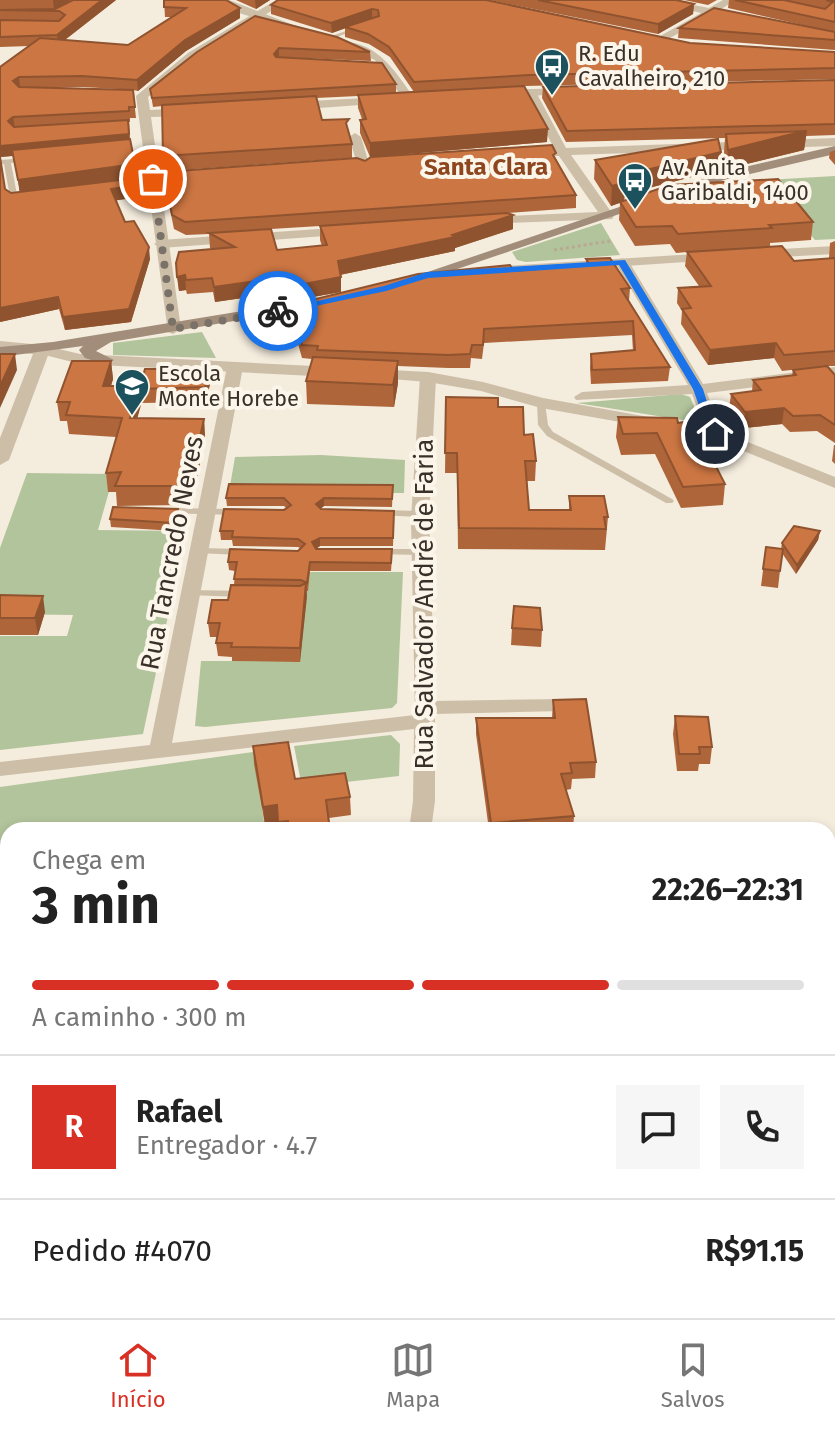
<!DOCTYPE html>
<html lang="pt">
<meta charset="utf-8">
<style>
body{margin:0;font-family:"Fira Sans",sans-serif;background:#f6f6f6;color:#222;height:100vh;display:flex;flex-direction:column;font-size:30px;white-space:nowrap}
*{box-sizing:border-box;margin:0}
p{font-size:26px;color:#767676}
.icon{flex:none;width:44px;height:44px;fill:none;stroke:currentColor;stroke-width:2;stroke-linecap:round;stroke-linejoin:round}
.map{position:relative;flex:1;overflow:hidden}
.sheet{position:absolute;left:0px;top:822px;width:836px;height:496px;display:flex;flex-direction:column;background:#fff;border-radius:24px 24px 0 0;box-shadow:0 4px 12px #0003}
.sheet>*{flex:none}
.pin{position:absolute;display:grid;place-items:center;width:68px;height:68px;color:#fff;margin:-34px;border:4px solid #fff;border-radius:50%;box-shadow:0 2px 8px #0007}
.courier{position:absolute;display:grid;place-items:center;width:80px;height:80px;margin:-40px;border:6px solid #1a73e8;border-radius:50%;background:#fff;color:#222;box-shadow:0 2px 10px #0007}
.summary em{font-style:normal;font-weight:700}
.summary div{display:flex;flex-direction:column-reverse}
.summary{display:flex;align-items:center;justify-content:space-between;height:136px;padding:0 32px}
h1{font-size:52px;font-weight:700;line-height:60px}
.bar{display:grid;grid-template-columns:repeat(4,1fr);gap:12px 8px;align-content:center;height:96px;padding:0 32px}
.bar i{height:10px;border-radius:6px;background:#e0e0e0}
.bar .current{background:#d93025}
.bar p{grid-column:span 4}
.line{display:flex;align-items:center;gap:20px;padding:0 32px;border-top:2px solid #e0e0e0}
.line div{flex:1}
.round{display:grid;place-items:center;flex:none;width:84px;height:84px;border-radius:0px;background:#f6f6f6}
.menu{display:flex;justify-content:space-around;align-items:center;height:112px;border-top:2px solid #e0e0e0;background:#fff;font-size:22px;color:#767676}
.menu a{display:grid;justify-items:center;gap:4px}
.menu .current{color:#d93025}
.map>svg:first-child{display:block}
.green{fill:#b2c49c}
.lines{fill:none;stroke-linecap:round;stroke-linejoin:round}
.path{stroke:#b9a892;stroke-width:3;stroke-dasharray:3 3;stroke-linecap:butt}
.service{fill:#cdbea8;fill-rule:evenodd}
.minor{fill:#cdbea8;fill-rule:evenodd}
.tertiary{fill:#cdbea8;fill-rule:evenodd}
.secondary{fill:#a18d79;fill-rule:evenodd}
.wall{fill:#af653a;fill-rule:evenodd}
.shaded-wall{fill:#8f532f}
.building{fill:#cc7643;stroke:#8f532f;stroke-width:2}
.route{fill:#1a73e8}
.done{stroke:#7a7268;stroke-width:8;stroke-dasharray:0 14.4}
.labels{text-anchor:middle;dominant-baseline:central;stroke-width:8;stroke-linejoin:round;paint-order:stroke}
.far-poi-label{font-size:22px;fill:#393029;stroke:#fbf5ea;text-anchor:start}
.far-neighbourhood-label{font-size:24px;font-weight:bold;fill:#8d461d;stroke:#fbf5ea}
.street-label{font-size:26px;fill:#393029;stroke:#fbf5ea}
</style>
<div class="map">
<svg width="835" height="1318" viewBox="0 0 835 1318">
<rect width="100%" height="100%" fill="#f4ecdd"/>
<g class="green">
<polygon points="835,176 835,239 815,240 766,180"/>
<polygon points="601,223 620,255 526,262 517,260 512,252"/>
<polygon points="202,332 216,358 113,355 113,343"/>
<polygon points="681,394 690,397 699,418 695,422 577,403"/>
<polygon points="321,455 405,460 404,493 229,492 235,457"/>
<polygon points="27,473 114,474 98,530 186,531 143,734 0,750 0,636 67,636 73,615 0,614 0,548"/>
<polygon points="309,572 403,572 397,703 392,708 205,727 195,726 201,661 300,661"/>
<polygon points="391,735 400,744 399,776 302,787 294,746"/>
<polygon points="253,752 265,828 273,830 8,830 8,859 0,860 0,787"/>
</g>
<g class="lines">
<polyline class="path" points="554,250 610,241"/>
<g class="service">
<polygon points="357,27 362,28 331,39 326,38"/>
<polygon points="27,158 29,159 29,161 11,163 18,200 11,202 4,164 0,164 0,160"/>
<polygon points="541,400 545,403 548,425 553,432 672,499 674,501 672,503 666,503 547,436 538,425 537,403"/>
<polygon points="164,508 238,509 243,512 238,515 161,513 159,511 161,509"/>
<polygon points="381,510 420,511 425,514 420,517 378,515 376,513"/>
<polygon points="199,548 242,549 247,552 242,555 195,553 194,551"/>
<polygon points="380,549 421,549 426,552 421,555 376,554 375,552 376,550"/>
<polygon points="190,590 245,591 250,594 245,597 186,595 185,593 186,591"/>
</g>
<g class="minor">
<polygon points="216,0 229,0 301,28 296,31 239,13"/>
<polygon points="648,0 668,0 709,8 723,0 735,0 720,10 738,16 733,19 712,15 659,44 654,41 655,39 701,13"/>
<path d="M341,42C377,40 397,74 415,99L413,101H405L375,60L341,46Z"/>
<polygon points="530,89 536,92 566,148 835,138 835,146 571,155 614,216 612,219 482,224 482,218 487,217 598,212 559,156 528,157 522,153 528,149 554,148 524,92"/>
<polygon points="355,133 361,137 370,167 369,170 358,167 349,137"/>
<polygon points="347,227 352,228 352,234 161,248 154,244 161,240"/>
<polygon points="622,258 629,262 703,384 835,367 835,377 707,393 723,434 715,439 707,434 692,394 576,400 574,397 582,392 688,385 615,262"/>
<polygon points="0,341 42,345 50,350 9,460 0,465 0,438 33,354 0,351"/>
<polygon points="235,362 243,367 172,743 415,715 411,519 420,377 428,372 434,374 436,377 429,519 435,701 562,699 572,705 562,711 435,714 435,801 431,830 409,830 413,801 414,729 0,776 0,762 150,745 227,367"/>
<polygon points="365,1310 395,1310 397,1318 367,1318"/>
</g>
<g class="tertiary">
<polygon points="276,0 289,0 196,58 148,97 150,110 188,108 194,112 188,116 151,117 181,329 173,334 168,332 136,96 188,53"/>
<polygon points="567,88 571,89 571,93 503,98 497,94 503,90"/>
<polygon points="383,97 389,101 387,103 292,110 286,106 292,102"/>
<polygon points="835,246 835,254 763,258 756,254 763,250"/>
<polygon points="711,253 718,257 716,260 488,275 481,271 488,267"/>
<polygon points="42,345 80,354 333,367 341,372 333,377 80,364 37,353 34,350"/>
<polygon points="373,369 428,372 483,382 543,398 715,429 835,477 835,488 711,438 541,408 481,391 428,382 367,377 365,374"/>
</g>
<g class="secondary">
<polygon points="835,146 835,154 724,180 677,196 670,192 715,174"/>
<polygon points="637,201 649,204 416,283 411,284 404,280"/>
<polygon points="322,298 327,299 327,305 111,342 96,351 114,360 106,365 85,358 79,350 83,346 0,357 0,347 53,342"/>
<polygon points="835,1265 835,1291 828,1293 828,1267"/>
<polygon points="708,1310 757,1310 753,1318 704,1318"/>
</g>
</g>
<g class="wall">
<path d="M0,0H116L65,40L128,45L172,17H165L164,0L240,18L186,51L138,91L133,90L136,118H130V122H129L130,139L140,197L116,200L125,222L150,259L131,322L65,330L59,309L0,322V67L29,46L0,47ZM83,87L118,89L39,88ZM13,156L20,192L11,193L5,189L0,157Z"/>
<polygon points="236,0 270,0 256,9"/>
<polygon points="278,0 690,43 835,52 835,79 525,86 547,142 370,157 360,133 360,120 362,119 358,108 358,96 316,98 322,120 349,134 352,144 352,158 165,171 162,106 153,107 150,89 255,16 370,52 371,61 279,57 396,84 396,93 414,92 390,57 369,44 345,37 345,28 332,33 271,14 271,5"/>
<polygon points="489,0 676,0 694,4 693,14 658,34"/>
<polygon points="684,0 717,0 708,5"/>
<polygon points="729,0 835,0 835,50 678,38 679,28 811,27 728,8"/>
<polygon points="835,80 835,135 806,136 804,150 726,169 724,152 725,138 566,142 542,98 543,87"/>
<polygon points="835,150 835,165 829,158 830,152"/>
<polygon points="721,152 719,170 625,194 624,200 813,222 811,240 770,243 770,247 794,261 829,258 830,243 835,241 835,366 828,366 835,375 835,443 817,431 790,432 782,424 744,428 729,409 731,394 752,391 753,380 792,375 793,370 800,369 782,371 774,358 708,365 681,324 682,311 677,303 678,288 699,286 685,266 687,252 676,253 670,244 635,246 619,220 620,203 611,206 594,179 595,160"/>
<path d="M556,159L576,195V208L508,213L513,229L455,248V251L340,275L341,292L284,302L276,293L215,302L213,292L187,294L186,290L179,291L176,263L213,249L210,248L209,234L186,235L174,229L165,185L164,172L365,161ZM320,226V240L322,246L277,250L271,229Z"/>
<polygon points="586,259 630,288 629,301 670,367 668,381 591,384 590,368 591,354 633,351 632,335 484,343 482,359 471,358 470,368 448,368 398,366 398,383 394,407 307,404 306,381 312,359 302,358 297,340 297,327 303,327 296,317 295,304 514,271 586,265"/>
<polygon points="111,361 113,379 111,386 140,386 209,369 210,384 206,402 141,403 137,418 204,419 205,438 194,493 184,493 181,505 117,506 116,492 108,492 106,473 116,437 69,434 67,421 60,421 57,402"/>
<polygon points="446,397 498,407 524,435 536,461 535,481 527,481 529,510 569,510 569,496 608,517 605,550 458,549 457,473 445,473"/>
<polygon points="618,417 678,423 725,484 723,505 681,508 655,454 621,455 616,437"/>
<polygon points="834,445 835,445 835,464 832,461"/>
<polygon points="393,485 392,507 324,506 320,509 394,511 393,546 320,546 316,549 392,558 391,571 310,571 308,591 307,591 300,662 232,661 232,657 218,656 216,643 218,637 210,637 208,623 228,600 234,585 235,571 229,570 228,562 298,551 300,548 298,547 233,546 232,540 221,540 220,531 286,508 284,506 227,506 226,498"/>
<polygon points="178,517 175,531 111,527 110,519"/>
<polygon points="820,531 818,540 796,574 782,553 778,588 761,586 766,547 781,549 782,543"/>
<polygon points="0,595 45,612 38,635 0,635"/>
<polygon points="512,628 542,630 541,647 511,645"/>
<polygon points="553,700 596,762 595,778 572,779 571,789 566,790 574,816 573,830 489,830 476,734 476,718 552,718"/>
<polygon points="675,716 712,747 710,764 699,764 698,771 677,771 673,734"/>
<polygon points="253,746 295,779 350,797 351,815 329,818 330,830 278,830 278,823 265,825 254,764"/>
<polygon points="8,848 8,902 0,902 0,849"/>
<polygon points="428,1310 519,1310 519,1314 514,1318 430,1318"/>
</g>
<g class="shaded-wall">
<polygon points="53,0 69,0 69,4 54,9"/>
<polygon points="102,0 116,0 58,45 57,35"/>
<polygon points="255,0 270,0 256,9"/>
<polygon points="694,4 693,14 658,34 658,24"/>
<polygon points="240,8 240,18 186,51 138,91 137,80 185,40"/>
<polygon points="372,9 372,19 332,33 331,23"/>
<polygon points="279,48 279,57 274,63 274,54"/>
<polygon points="19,77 20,88 13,81"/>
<polygon points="13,117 15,128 8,121"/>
<polygon points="128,120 130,145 0,157 0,146"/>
<polygon points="548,129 547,142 370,157 370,143"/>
<polygon points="807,131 804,150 726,169 728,150"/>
<polygon points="721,152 719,170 625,194 624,201 611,206 612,186 625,175"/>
<polygon points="135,164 136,179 20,196 18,180"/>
<polygon points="139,185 140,197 112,201 111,189"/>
<polygon points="513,215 513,229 455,248 455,251 339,275 338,261 452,235"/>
<polygon points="149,247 150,259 131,322 65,330 63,317"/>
<polygon points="185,275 186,290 179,291 177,277"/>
<polygon points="341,277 341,292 284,302 283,288"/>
<polygon points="276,278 276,293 215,302 214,287"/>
<polygon points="58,297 59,309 0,322 0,308"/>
<polygon points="776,343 774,358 708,365 710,350"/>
<polygon points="15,354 17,370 0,408 0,386"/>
<polygon points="111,361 113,379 105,405 103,386"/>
<polygon points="398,361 398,383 394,407 393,385"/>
<polygon points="209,369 210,384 206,402 205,387"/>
<polygon points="140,386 141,405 132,437 130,418"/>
<polygon points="784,408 782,424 744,428 745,412"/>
<polygon points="204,419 205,438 194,493 192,473"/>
<polygon points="182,473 184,493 181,505 179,486"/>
<polygon points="324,498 324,506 316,512 316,504"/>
<polygon points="178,509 178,517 175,531 174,523"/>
<polygon points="820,531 818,540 796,574 797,565"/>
<polygon points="320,538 320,546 312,551 312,542"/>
<polygon points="306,583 307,597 300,662 300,648"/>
<polygon points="43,596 45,612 38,635 35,618"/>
<polygon points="277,805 278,823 265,825 263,807"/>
<polygon points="835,1147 835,1170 828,1173 828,1150"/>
<polygon points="446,1310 458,1310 458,1318 437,1318 437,1312"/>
<polygon points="484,1310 519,1310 519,1314 514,1318 484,1318"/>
</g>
<g class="building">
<polygon points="73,0 102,0 57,35 0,37 0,20 59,21 65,15 59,11 0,10 55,9"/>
<polygon points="164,0 226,0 240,8 185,40 137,80 82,76 19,77 13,81 19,87 133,90 135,107 129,107 129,111 13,117 8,121 14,127 128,120 129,134 0,146 0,67 40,38 128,45 186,8 164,7"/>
<polygon points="278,0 486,0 690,43 835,52 835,68 530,75 414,82 389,47 368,34 345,27 379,16 378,10 372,9 331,23 271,5"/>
<polygon points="538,0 676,0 694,4 658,24"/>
<polygon points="735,0 784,0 825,9 833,2 826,0 835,0 835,22"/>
<polygon points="714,8 835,32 835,40 679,28"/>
<polygon points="255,16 337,37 370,52 279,48 274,54 276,57 382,63 396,84 152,98 150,89 197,52"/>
<polygon points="835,80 835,124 567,131 543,87"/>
<polygon points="524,86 548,129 370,143 360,120 366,119 358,95"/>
<polygon points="316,96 322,120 349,119 346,123 352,144 163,156 162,105"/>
<polygon points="807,131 788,135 728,150 726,134"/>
<polygon points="130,139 135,164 18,180 12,150"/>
<polygon points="718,139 721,152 625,175 626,182 612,186 595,160"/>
<polygon points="552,145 556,153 553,155 576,195 185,222 172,215 164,172 357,158 365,161 371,157"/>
<polygon points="0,157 5,189 11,193 137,178 139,185 111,189 125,222 134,221 149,247 129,309 63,317 58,297 0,308"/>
<polygon points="778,179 813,222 769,225 772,228 678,234 672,226 636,227 620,202 670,185"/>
<polygon points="507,213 513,215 452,235 455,237 338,261 341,277 283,288 276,278 214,287 212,278 186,280 185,275 177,277 176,263 179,252 235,247 209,233 271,229 277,250 327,245 320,226"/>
<polygon points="782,246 794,261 835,258 835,351 784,355 776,343 710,350 682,309 691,308 678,288 711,286 687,252"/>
<polygon points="610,258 630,288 621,289 670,367 592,370 591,354 635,350 633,321 484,329 483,345 472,345 470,354 448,355 317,350 318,346 302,345 297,327 313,327 295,304 418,274 510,265 514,271 590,265 586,259"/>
<polygon points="0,354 15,354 0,386"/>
<polygon points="313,357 398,361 393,385 306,381"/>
<polygon points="72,361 111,361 103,386 140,386 130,418 204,419 192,473 182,473 179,486 115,486 121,472 106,473 122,418 66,415 70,402 57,402"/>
<polygon points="827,366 835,375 835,425 820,415 793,416 784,408 745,412 731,394 761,390 753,380 796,375 793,370"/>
<polygon points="145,369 209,369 205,387 139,389"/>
<polygon points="446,397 498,398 498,407 523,407 524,435 533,434 536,461 525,461 529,510 571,510 569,496 604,496 608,517 604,517 606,529 459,528 457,453 445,453"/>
<polygon points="618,417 677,418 678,423 684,422 686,430 697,429 725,484 683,487 657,433 623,434"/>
<polygon points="229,484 393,485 392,499 324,498 316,504 321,509 394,511 393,538 320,538 312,542 316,549 392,549 391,563 310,562 307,583 301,580 234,579 237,562 228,562 230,549 298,551 305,544 298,539 232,537 233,531 220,531 224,509 284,510 291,505 284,498 226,498"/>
<polygon points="113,507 178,509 174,523 110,519"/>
<polygon points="794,526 820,531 797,565 782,543"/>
<polygon points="766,547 783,549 780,571 763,569"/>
<polygon points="306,583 300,648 231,647 232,643 216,643 220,623 208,623 212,600 228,600 231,585 300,586"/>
<polygon points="0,595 43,596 35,618 0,618"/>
<polygon points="514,606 540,608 542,630 512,628"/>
<polygon points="586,699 596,762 570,763 572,773 561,774 574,816 491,823 476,718 555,718 553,700"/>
<polygon points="675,716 708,717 712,747 699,747 700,754 679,754"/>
<polygon points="288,742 295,779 345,773 350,797 326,800 330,830 289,830 288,821 278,822 277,805 263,807 253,746"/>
<polygon points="8,848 8,883 0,884 0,849"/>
<polygon points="835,1112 835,1147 828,1150 828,1115"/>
<polygon points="8,1192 8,1310 298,1310 299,1318 0,1318 0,1193"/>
<polygon points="759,1310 792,1310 794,1318 739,1318"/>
</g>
<polygon class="route" points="625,260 703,389 718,437 709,434 693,389 619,265 428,278 386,291 278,314 273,311 384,286 427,272"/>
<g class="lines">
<polyline class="done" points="153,179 173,329 278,311"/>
</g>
<defs>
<g id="bus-pin" transform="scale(1.8)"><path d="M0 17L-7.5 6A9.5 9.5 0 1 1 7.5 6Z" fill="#1c515e" stroke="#fbf5ea"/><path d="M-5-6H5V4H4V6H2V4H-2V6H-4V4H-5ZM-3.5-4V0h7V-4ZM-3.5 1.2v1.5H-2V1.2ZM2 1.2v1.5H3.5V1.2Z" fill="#fff"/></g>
<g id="school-pin" transform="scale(1.8)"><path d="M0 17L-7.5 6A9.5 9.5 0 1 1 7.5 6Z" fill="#1c515e" stroke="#fbf5ea"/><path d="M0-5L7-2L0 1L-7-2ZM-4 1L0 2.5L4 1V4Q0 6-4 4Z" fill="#fff"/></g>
</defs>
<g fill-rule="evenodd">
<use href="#bus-pin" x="552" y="66"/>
<use href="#bus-pin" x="635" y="180"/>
<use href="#school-pin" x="132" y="386"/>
</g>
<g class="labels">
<g class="far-poi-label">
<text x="578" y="53">R. Edu<tspan x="578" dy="25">Cavalheiro, 210</tspan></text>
<text x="661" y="167">Av. Anita<tspan x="661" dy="25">Garibaldi, 1400</tspan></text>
<text x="158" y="373">Escola<tspan x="158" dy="25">Monte Horebe</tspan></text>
</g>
<g class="far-neighbourhood-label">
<text x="486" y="167">Santa Clara</text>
</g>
<g class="street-label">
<text transform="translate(172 553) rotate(-79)">Rua Tancredo Neves</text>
<text transform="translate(424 604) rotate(-90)">Rua Salvador André de Faria</text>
</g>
</g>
</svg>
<div class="pin" style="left:153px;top:179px;background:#ea580c"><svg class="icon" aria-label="bag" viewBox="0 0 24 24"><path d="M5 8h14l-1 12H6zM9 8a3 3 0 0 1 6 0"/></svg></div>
<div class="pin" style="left:715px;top:434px;background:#1f2937"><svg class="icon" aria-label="home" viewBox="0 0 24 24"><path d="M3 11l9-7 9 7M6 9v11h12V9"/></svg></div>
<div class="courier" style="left:278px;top:311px"><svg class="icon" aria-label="bike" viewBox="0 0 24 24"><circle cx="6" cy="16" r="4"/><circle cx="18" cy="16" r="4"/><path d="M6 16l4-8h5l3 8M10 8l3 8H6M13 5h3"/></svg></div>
<section class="sheet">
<div class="summary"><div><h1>3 min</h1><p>Chega em</p></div><em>22:26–22:31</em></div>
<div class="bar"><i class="current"></i><i class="current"></i><i class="current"></i><i></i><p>A caminho · 300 m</p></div>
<div class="line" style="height:144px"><b class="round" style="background:#d93025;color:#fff">R</b><div><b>Rafael</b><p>Entregador · 4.7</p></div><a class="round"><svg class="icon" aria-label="chat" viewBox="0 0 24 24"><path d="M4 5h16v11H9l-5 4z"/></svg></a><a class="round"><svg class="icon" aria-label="phone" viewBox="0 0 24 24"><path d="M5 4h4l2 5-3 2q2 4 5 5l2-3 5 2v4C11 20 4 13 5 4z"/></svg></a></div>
<div class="line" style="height:104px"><div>Pedido #4070</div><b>R$91.15</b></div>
</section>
</div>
<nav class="menu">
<a class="current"><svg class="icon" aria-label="home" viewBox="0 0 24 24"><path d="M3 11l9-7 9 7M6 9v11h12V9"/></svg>Início</a>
<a><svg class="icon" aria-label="map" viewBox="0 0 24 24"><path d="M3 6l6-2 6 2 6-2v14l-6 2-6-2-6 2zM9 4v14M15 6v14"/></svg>Mapa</a>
<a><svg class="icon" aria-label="saved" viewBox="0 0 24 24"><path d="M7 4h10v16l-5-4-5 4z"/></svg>Salvos</a>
</nav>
